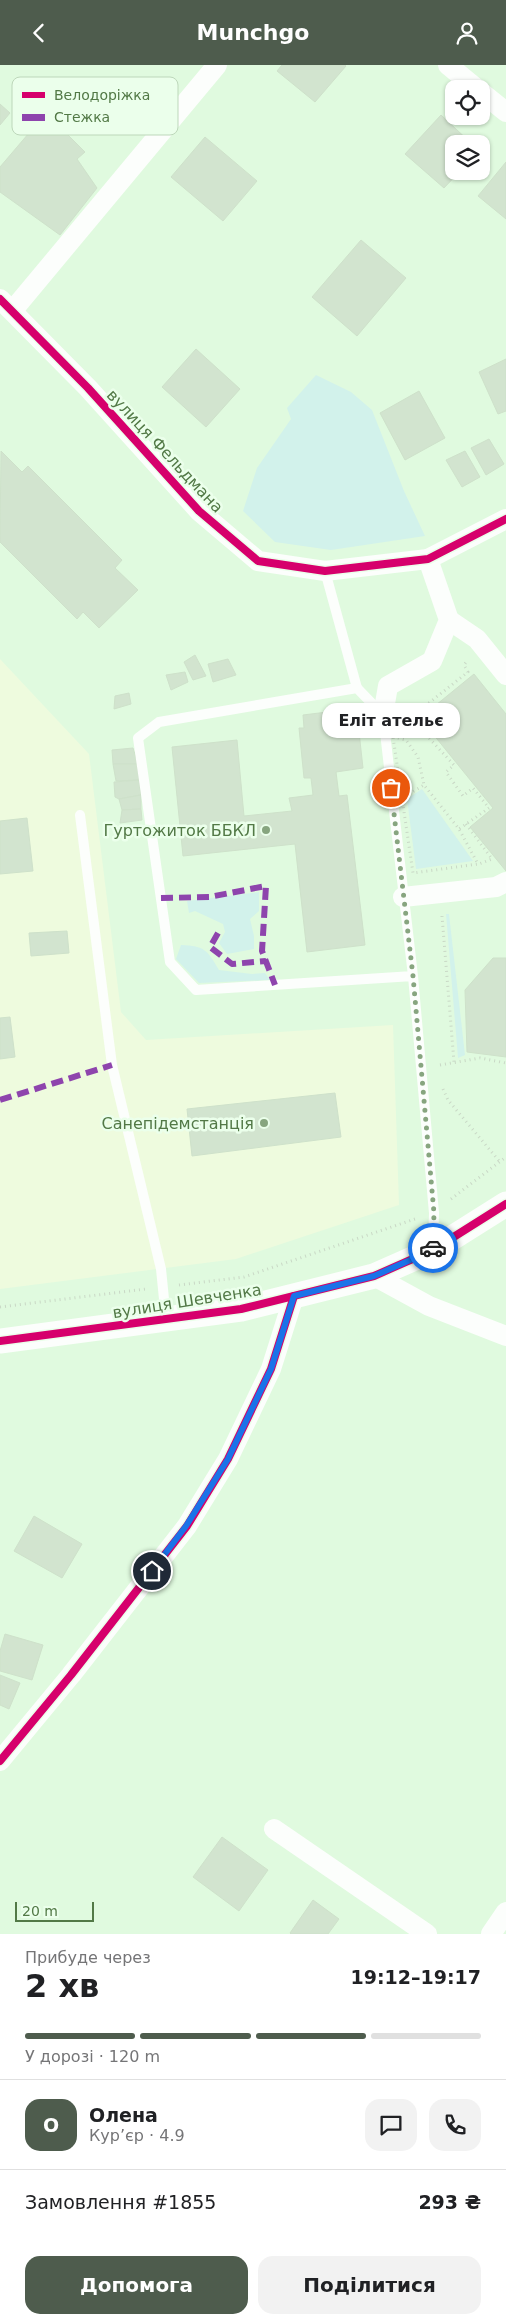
<!DOCTYPE html>
<html lang="uk">
<meta charset="utf-8">
<style>
body{margin:0;font-family:"DejaVu Sans",sans-serif;background:#f2f2f2;color:#202124;height:100vh;display:flex;flex-direction:column;font-size:19px;white-space:nowrap}
*{box-sizing:border-box;margin:0}
p{font-size:16px;color:#757577}
.icon{flex:none;width:28px;height:28px;fill:none;stroke:currentColor;stroke-width:2;stroke-linecap:round;stroke-linejoin:round}
.map{position:relative;height:1869px;overflow:hidden}
.side{display:flex;flex-direction:column;background:#fff;flex:1}
.side>*{flex:none}
.buttons{position:absolute;left:445px;top:15px;display:grid;gap:10px}
.buttons a{display:grid;place-items:center;width:45px;height:45px;border-radius:10px;background:#fff;box-shadow:0 1px 4px #0004;font-size:25px}
.scale{position:absolute;left:15px;bottom:12px;width:79px;box-sizing:border-box;padding-left:5px;border:2px solid #527946;border-top:0;font-size:14px;line-height:18px;white-space:nowrap;color:#527946;-webkit-text-stroke:4px #ebffeb;paint-order:stroke}
.pin{position:absolute;display:grid;place-items:center;width:42px;height:42px;color:#fff;margin:-21px;border:2px solid #fff;border-radius:50%;box-shadow:0 1px 5px #0007}
.courier{position:absolute;display:grid;place-items:center;width:50px;height:50px;margin:-25px;border:4px solid #1a73e8;border-radius:50%;background:#fff;color:#222;box-shadow:0 1px 6px #0007}
.bubble{position:absolute;height:35px;border-radius:15px;background:#fff;box-shadow:0 1px 4px #0004;font-size:16px;font-weight:600;line-height:35px;text-align:center}
.head em{font-style:normal;font-weight:600}
.head div{display:flex;flex-direction:column-reverse}
.head{display:flex;align-items:center;justify-content:space-between;height:85px;padding:0 25px}
h1{font-size:32px;font-weight:600;line-height:38px}
.bar{display:grid;grid-template-columns:repeat(4,1fr);gap:8px 5px;align-content:center;height:60px;padding:0 25px}
.bar i{height:6px;border-radius:4px;background:#e0e0e0}
.bar .on{background:#4e5c4d}
.bar p{grid-column:span 4}
.line{display:flex;align-items:center;gap:12px;padding:0 25px;border-top:1px solid #e0e0e0}
.line div{flex:1}
.round{display:grid;place-items:center;flex:none;width:52px;height:52px;border-radius:15px;background:#f2f2f2}
.primary-button{display:flex;gap:10px;margin-top:auto;padding:10px 25px}
.primary-button a{flex:1;height:58px;border-radius:15px;background:#4e5c4d;color:#fff;font-size:20px;font-weight:600;line-height:58px;text-align:center}
.primary-button a+a{background:#f2f2f2;color:#202124}
header{display:flex;justify-content:space-between;align-items:center;height:65px;padding:0 25px;background:#4e5c4d;color:#fff;font-size:22px;font-weight:600}
.map>svg:first-child{display:block}
.residential{fill:#e0fadf;fill-rule:evenodd}
.medical{fill:#eefbde}
.green{fill:#d2f2eb}
.building{fill:#d2e4cf;stroke:#cee1ca}
.lines{fill:none;stroke-linecap:round;stroke-linejoin:round}
.path{stroke:#c9d8c6;stroke-width:3;stroke-dasharray:1 4;stroke-linecap:butt}
.service{stroke:#fcfefc;stroke-width:10}
.minor{stroke:#fcfefc;stroke-width:20}
.tertiary{stroke:#fcfefc;stroke-width:25}
.quiet{stroke:#8e44ad;stroke-width:6;stroke-dasharray:12 6;stroke-linecap:butt}
.cycleway-casing{stroke:#ebffeb;stroke-width:11}
.cycleway{stroke:#d6006c;stroke-width:8}
.done{stroke:#87a57f;stroke-width:5;stroke-dasharray:0 9}
.route{stroke:#1a73e8;stroke-width:6}
.poi-dot{fill:#87a57f;stroke:#ebffeb;stroke-width:2}
.labels{text-anchor:middle;dominant-baseline:central;stroke-width:5;stroke-linejoin:round;paint-order:stroke}
.street-label{font-size:16px;fill:#527946;stroke:#ebffeb}
.poi-label{font-size:16px;fill:#527946;stroke:#ebffeb;text-anchor:end}
.key{fill:#ebffeb;stroke:#bdd7ba;stroke-width:1}
.key-label{font-size:14px;fill:#527946}
</style>
<header><svg class="icon" aria-label="back" viewBox="0 0 24 24"><path d="M15 5l-7 7 7 7"/></svg>Munchgo<svg class="icon" aria-label="person" viewBox="0 0 24 24"><circle cx="12" cy="8" r="4"/><path d="M4 21q1-7 8-7t8 7"/></svg></header>
<div class="map">
<svg width="506" height="1869" viewBox="0 0 506 1869">
<rect width="100%" height="100%" fill="#e9f8e9"/>
<path class="residential" d="M0,0H506V1869H0ZM454,24H481V51H454ZM454,79H481V106H454Z"/>
<polygon class="medical" points="0,594 89,689 121,947 146,975 393,960 399,1140 236,1194 0,1224"/>
<g class="green">
<polygon points="316,310 351,327 372,345 404,426 425,471 331,485 275,477 243,446 257,403 291,354 287,343"/>
<polygon points="422,724 473,796 416,804 407,734"/>
<polygon points="259,827 259,846 250,854 254,871 254,884 227,889 219,878 225,867 223,859 195,846 189,848 187,836"/>
<polygon points="446,849 449,849 465,990 458,993"/>
<path d="M181,880C205,881 207,885 219,905L252,909L265,908L270,915L199,918L176,894Z"/>
</g>
<g class="building">
<polygon points="282,0 345,0 346,1 315,37 277,6"/>
<polygon points="0,39 10,48 0,60"/>
<polygon points="46,48 85,87 77,94 97,123 60,170 0,127 0,102"/>
<polygon points="441,50 472,79 454,79 454,106 460,106 444,123 405,89"/>
<polygon points="205,72 257,116 223,156 171,112"/>
<polygon points="506,97 506,154 478,131"/>
<polygon points="361,175 406,213 357,271 312,232"/>
<polygon points="196,284 240,324 206,362 162,322"/>
<polygon points="506,294 506,346 498,349 479,307"/>
<polygon points="419,326 445,373 405,395 380,348"/>
<polygon points="489,374 504,399 486,410 471,383"/>
<polygon points="1,386 22,407 28,401 122,495 115,503 138,525 99,563 83,547 77,554 0,477"/>
<polygon points="465,386 480,412 462,422 446,395"/>
<polygon points="195,590 206,611 193,615 184,597"/>
<polygon points="228,594 236,610 213,617 208,599"/>
<polygon points="185,607 188,617 171,625 166,610"/>
<polygon points="474,609 506,649 506,806 470,762 493,743 420,653"/>
<polygon points="129,628 131,639 114,644 115,631"/>
<polygon points="351,644 352,658 358,658 363,703 336,707 339,731 347,730 365,880 307,887 295,779 183,791 172,682 237,675 244,751 292,746 289,733 313,730 311,713 304,713 299,663 304,663 303,650"/>
<polygon points="133,683 138,699 113,699 112,685"/>
<polygon points="113,699 138,699 139,715 116,716"/>
<polygon points="139,715 141,730 119,734 115,732 114,717"/>
<polygon points="141,730 141,744 122,745 119,734"/>
<polygon points="141,744 142,755 120,758 122,745"/>
<polygon points="27,753 33,806 0,809 0,756"/>
<polygon points="67,866 69,888 31,891 29,868"/>
<polygon points="493,893 506,893 506,992 467,987 465,925"/>
<polygon points="10,952 15,992 0,994 0,953"/>
<polygon points="335,1028 341,1072 192,1091 187,1044"/>
<polygon points="34,1451 82,1479 62,1513 14,1486"/>
<polygon points="5,1569 43,1580 32,1615 0,1606 0,1586"/>
<polygon points="0,1610 20,1618 9,1644 0,1640"/>
<polygon points="222,1772 268,1805 239,1846 193,1812"/>
<polygon points="313,1835 339,1854 328,1869 291,1869 290,1868"/>
</g>
<g class="lines">
<g class="path">
<polyline points="406,656 415,658 454,700 446,707 463,731 473,723 489,743 459,764"/>
<polyline points="415,658 420,645 468,607 464,600 467,596"/>
<polygon points="393,672 406,675 418,692 424,720 459,764 478,799 413,808"/>
<polyline points="409,729 424,720"/>
<polyline points="466,759 492,794 479,799"/>
<polyline points="442,851 454,997"/>
<polyline points="440,1000 480,993 506,998"/>
<polyline points="443,1024 448,1035 500,1097"/>
<polyline points="451,1134 506,1092"/>
<polyline points="179,1220 244,1212 415,1154"/>
<polyline points="0,1242 146,1224"/>
</g>
<g class="service">
<polyline points="325,506 357,623"/>
<polyline points="80,750 112,1000 161,1204 166,1254"/>
<polyline points="413,911 196,925 170,897 138,673 159,657 357,623 383,650 413,911 434,1148 433,1183"/>
</g>
<g class="minor">
<polyline points="448,0 477,24"/>
<polyline points="481,27 506,47"/>
<polyline points="0,234 88,323 199,446 258,496 325,506 428,494 506,454"/>
<polyline points="13,245 217,0"/>
<polyline points="449,555 477,574 506,610"/>
<polyline points="383,650 388,621 432,596 449,555 428,494"/>
<polyline points="403,832 496,822 506,817"/>
<polyline points="374,1211 429,1241 506,1271"/>
<polyline points="0,1696 71,1610 187,1461 228,1394 271,1304 294,1231"/>
<polyline points="274,1764 427,1869"/>
<polyline points="491,1869 506,1847"/>
</g>
<polyline class="tertiary" points="0,1276 241,1244 374,1211 433,1185 506,1139"/>
<g class="quiet">
<polyline points="161,833 209,832 266,821 262,886 275,920"/>
<polyline points="218,868 210,882 232,899 266,896"/>
<polyline points="0,1035 112,1000"/>
</g>
<g class="cycleway-casing">
<g id="cycleway">
<polyline points="0,234 88,323 199,446 258,496 325,506 428,494 506,454"/>
<polyline points="0,1276 241,1244 374,1211 433,1185 506,1139"/>
<polyline points="0,1696 71,1610 187,1461 228,1394 271,1304 294,1231"/>
</g>
</g>
<use href="#cycleway" class="cycleway"/>
</g>
<g class="lines">
<polyline class="done" points="391,723 413,911 434,1148 433,1183"/>
<polyline class="route" points="152,1506 186,1461 228,1394 271,1304 294,1231 374,1211 433,1185 433,1183"/>
</g>
<g class="poi-dot">
<circle cx="266" cy="765" r="5"/>
<circle cx="264" cy="1058" r="5"/>
</g>
<g class="labels">
<g class="street-label">
<text transform="translate(165 386) rotate(47)">вулиця Фельдмана</text>
<text transform="translate(187 1236) rotate(-9)">вулиця Шевченка</text>
</g>
<g class="poi-label">
<text x="256" y="765">Гуртожиток ББКЛ</text>
<text x="254" y="1058">Санепідемстанція</text>
</g>
</g>
<rect x="12" y="12" width="166" height="58" rx="8" class="key"/>
<rect x="22" y="27" width="23" height="6" fill="#d6006c"/>
<rect x="22" y="49" width="23" height="7" fill="#8e44ad"/>
<g class="key-label">
<text x="54" y="35">Велодоріжка</text>
<text x="54" y="57">Стежка</text>
</g>
</svg>
<div class="buttons">
<a><svg class="icon" aria-label="locate" viewBox="0 0 24 24"><circle cx="12" cy="12" r="6"/><path d="M12 2v4M12 18v4M2 12h4M18 12h4"/></svg></a>
<a><svg class="icon" aria-label="layers" viewBox="0 0 24 24"><path d="M12 4l9 5-9 5-9-5zM3 14l9 5 9-5"/></svg></a>
</div>
<div class="scale">20 m</div>
<div class="pin" style="left:391px;top:723px;background:#ea580c"><svg class="icon" aria-label="bag" viewBox="0 0 24 24"><path d="M5 8h14l-1 12H6zM9 8a3 3 0 0 1 6 0"/></svg></div>
<div class="pin" style="left:152px;top:1506px;background:#1f2937"><svg class="icon" aria-label="home" viewBox="0 0 24 24"><path d="M3 11l9-7 9 7M6 9v11h12V9"/></svg></div>
<div class="courier" style="left:433px;top:1183px"><svg class="icon" aria-label="car" viewBox="0 0 24 24"><path d="M5 17H2v-5l4-1 3-4h7l3 4 3 1v5h-3M9 17h6M6 11h13"/><circle cx="7" cy="17" r="2"/><circle cx="17" cy="17" r="2"/></svg></div>
<div class="bubble" style="left:322px;top:638px;width:138px">Еліт ательє</div>
</div>
<section class="side">
<div class="head"><div><h1>2 хв</h1><p>Прибуде через</p></div><em>19:12–19:17</em></div>
<div class="bar"><i class="on"></i><i class="on"></i><i class="on"></i><i></i><p>У дорозі · 120 m</p></div>
<div class="line" style="height:90px"><b class="round" style="background:#4e5c4d;color:#fff">О</b><div><b>Олена</b><p>Кур’єр · 4.9</p></div><a class="round"><svg class="icon" aria-label="chat" viewBox="0 0 24 24"><path d="M4 5h16v11H9l-5 4z"/></svg></a><a class="round"><svg class="icon" aria-label="phone" viewBox="0 0 24 24"><path d="M5 4h4l2 5-3 2q2 4 5 5l2-3 5 2v4C11 20 4 13 5 4z"/></svg></a></div>
<div class="line" style="height:65px"><div>Замовлення #1855</div><b>293 ₴</b></div>
<div class="primary-button"><a>Допомога</a><a>Поділитися</a></div>
</section>
